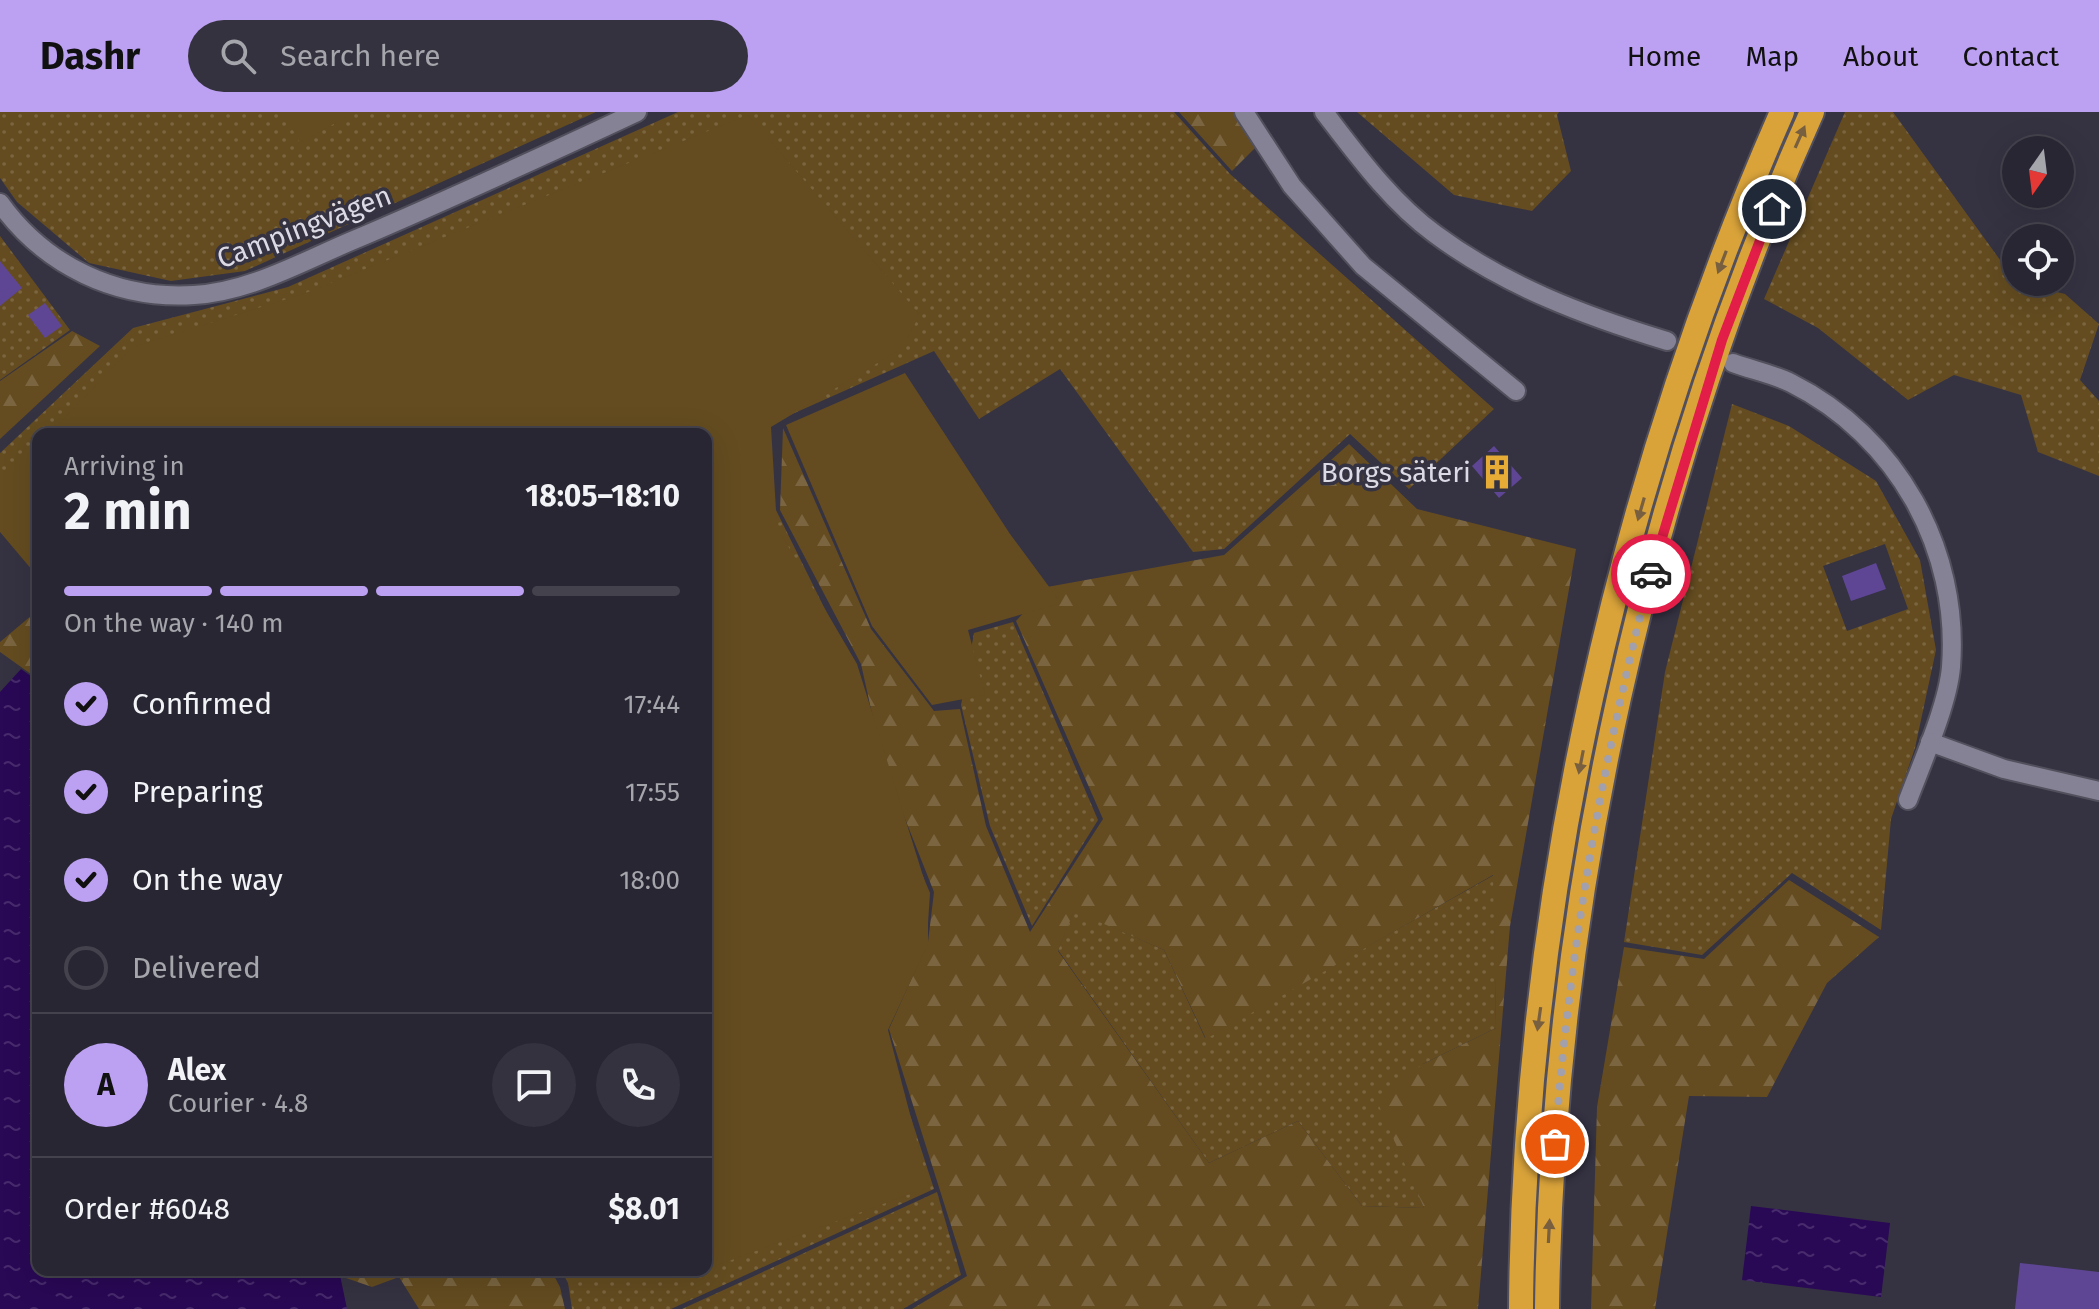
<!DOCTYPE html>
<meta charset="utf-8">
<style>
body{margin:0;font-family:"Fira Sans",sans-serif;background:#34323e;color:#f1f3f6;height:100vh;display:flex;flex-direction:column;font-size:30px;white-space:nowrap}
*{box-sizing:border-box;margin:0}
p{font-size:26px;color:#a5a5ac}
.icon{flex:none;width:44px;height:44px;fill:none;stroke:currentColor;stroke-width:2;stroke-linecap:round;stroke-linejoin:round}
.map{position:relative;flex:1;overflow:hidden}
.drawer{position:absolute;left:32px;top:316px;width:680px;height:848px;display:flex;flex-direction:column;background:#282632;border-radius:16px;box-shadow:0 8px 32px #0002,0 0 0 2px #44434d}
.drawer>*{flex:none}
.needle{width:52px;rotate:194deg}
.buttons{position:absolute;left:2002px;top:24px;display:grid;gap:16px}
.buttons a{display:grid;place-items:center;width:72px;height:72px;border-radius:50%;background:#282632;box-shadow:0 8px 32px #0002,0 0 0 2px #44434d;font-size:40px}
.pin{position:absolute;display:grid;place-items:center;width:68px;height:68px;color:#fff;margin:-34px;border:4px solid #fff;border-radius:50%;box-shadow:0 2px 8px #0007}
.courier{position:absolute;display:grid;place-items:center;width:80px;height:80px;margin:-40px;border:6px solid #e11d48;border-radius:50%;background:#fff;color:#222;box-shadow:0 2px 10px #0007}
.headline em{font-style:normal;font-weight:700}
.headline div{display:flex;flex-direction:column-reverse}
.headline{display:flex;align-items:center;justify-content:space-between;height:136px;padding:0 32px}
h1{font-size:52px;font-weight:700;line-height:60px}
.bar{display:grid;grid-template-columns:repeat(4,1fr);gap:12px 8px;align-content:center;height:96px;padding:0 32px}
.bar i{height:10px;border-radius:6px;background:#44434d}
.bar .current{background:#bca0f2}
.bar p{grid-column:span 4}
.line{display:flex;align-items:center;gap:20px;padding:0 32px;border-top:2px solid #44434d}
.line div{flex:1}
.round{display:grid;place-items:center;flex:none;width:84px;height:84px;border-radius:42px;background:#34323e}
ol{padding:0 32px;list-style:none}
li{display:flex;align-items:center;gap:24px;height:88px}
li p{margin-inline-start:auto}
li .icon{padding:8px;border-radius:50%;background:#bca0f2;color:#111;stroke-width:4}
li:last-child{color:#a5a5ac}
li i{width:44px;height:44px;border:4px solid #44434d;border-radius:50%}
header{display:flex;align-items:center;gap:48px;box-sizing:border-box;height:112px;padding:0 40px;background:#bca0f2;color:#111}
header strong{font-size:38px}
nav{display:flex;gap:44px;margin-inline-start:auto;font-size:28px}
.search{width:560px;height:72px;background:#34323e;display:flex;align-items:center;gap:20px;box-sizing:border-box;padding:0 28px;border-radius:44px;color:#a5a5ac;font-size:30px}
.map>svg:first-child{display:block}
.green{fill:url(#green-dots);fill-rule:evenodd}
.forest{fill:url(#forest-firs);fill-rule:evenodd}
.pitch{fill:#644c20}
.water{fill:url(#water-ripples)}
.building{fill:#5e4695}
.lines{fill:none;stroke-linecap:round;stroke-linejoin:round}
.minor-casing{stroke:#52505d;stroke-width:22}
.highway-casing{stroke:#52505d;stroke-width:28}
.minor{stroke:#868295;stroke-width:18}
.highway{stroke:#d9a33a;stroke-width:24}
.oneway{fill:#775f3f}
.done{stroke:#a2a0ac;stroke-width:8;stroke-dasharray:0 14.4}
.route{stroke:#e11d48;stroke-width:10}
.labels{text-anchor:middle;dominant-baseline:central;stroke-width:7;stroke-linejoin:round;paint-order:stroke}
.street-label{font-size:28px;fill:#dcdbe5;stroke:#353242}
.poi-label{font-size:28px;fill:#dcdbe5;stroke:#353242;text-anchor:end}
</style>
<header>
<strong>Dashr</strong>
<div class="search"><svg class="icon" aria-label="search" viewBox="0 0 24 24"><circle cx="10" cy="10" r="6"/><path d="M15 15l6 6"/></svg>Search here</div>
<nav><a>Home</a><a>Map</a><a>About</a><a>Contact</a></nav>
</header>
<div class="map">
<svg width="2099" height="1197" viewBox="0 0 2099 1197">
<defs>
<pattern id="green-dots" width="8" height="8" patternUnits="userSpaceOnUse" patternTransform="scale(2)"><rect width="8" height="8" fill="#644c20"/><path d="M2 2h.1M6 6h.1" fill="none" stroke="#7a6540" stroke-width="1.8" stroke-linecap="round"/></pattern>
<pattern id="forest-firs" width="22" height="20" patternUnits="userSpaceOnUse" patternTransform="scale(2)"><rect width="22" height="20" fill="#644c20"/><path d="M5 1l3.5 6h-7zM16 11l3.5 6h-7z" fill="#7a6540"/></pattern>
<pattern id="water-ripples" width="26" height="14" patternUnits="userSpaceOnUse" patternTransform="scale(2)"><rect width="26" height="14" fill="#290855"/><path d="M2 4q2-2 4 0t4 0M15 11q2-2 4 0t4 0" fill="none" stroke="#472b6d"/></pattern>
</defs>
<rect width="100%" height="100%" fill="#353242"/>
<g class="green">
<polygon points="0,0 596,0 245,159 171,169 89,151 17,90 0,66"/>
<polygon points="678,0 1174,0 1230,62 1494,297 1409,377 1350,322 1224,437 1193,440 1060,257 979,307 934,239 763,315 774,394 854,556 875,650 930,781 927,826 883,919 934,1077 671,1197 572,1197 568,1171 561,1158 706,1158 706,322 38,322 38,456 0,399 0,341 133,216 288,175"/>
<polygon points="1357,0 1559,0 1557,3 1571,59 1532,99 1454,83"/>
<polygon points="1845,0 1893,0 2016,170 2065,182 2099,212 2080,268 2099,289 2099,364 2038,340 2021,283 1954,263 1908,288 1818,216 1764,187"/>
<polygon points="0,124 70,218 0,268"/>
<path d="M1732,292L1789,314L1876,369L1920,448L1936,538L1915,636L1891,707L1881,818L1792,761L1702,843L1624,830L1665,560ZM1885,432L1908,497L1847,519L1823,454Z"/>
<polygon points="1013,510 1098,708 1032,814 990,714 961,593 974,521"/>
<polygon points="1494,763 1496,916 1423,952 1410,1062 1424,1096 1362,1094 1298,1009 1209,1051 1058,838 1074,798 1164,838 1205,926"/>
<polygon points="937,1080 961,1163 903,1197 682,1197"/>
</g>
<g class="forest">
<polygon points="1179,0 1238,0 1255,36 1232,59"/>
<polygon points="72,219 100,234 0,327 0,269"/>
<path d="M783,316L871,517L934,599L960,597L986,714L1030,820L1103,707L1016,509L1047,475L1224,443L1349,332L1417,397L1576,437L1510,814L1478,1197H912L967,1164L889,917L928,830L934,780L883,651L861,552L780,398ZM1493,763L1496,916L1423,952L1376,987L1424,1096L1362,1094L1298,1009L1209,1051L1058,839L1074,799L1164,838L1206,927Z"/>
<polygon points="38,498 38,567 0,540 0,530"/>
<polygon points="1789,768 1879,825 1827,871 1767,985 1689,984 1655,1197 1591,1197 1597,995 1624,835 1704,847"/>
<polygon points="323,1158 551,1158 560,1175 565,1197 419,1197 399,1165 372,1175"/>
</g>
<g class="pitch">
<polygon points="283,0 355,0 300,31"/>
<polygon points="748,3 920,203 901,237 771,315 777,415 857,552 928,780 928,832 888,918 929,1075 710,1156 706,1154 706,322 49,322 133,235 303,182"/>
<polygon points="905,261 1010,422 1061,491 968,518 985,583 932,593 872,514 786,313"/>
<polygon points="38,333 38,465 0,420 0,372"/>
</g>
<g class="water">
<polygon points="21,557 38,569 38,1158 339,1158 347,1197 0,1197 0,580"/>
<polygon points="1751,1094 1890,1111 1881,1185 1742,1168"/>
</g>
<g class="building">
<polygon points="0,149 22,176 0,194"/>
<polygon points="45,191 62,214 45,226 28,203"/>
<polygon points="1494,334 1522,366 1499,386 1472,354"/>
<polygon points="1876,451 1886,477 1851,489 1842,464"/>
<polygon points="2020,1151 2099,1160 2099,1197 2015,1197"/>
</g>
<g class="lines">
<g class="minor-casing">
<g id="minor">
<polyline points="1244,0 1292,74 1363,154 1516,279"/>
<path d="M1324,0C1357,43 1391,90 1435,122C1505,174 1585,204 1667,229"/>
<path d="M0,91C45,154 117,188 194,183C248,180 300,151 349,130C446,89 541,45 637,0"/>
<path d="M1733,251C1752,258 1773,262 1791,271C1897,324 1960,437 1951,555C1948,592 1922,651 1908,688"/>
<polyline points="1930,630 2004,657 2099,679"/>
</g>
</g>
<g class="highway-casing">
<g id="highway">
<path d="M1521,1197C1524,790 1618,373 1782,0"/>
<path d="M1547,1197C1552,793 1646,368 1812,0"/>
</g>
</g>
<use href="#minor" class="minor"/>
<use href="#highway" class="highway"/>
</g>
<defs><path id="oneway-solid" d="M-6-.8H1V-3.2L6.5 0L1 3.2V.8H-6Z" transform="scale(2)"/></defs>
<g class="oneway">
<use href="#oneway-solid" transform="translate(1800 25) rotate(-66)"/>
<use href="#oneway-solid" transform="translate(1722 150) rotate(111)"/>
<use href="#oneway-solid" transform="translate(1641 397) rotate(106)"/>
<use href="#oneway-solid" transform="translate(1581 650) rotate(101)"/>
<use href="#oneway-solid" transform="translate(1539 907) rotate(98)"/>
<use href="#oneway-solid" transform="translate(1549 1119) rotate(-87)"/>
</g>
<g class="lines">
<path class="done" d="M1555,1032C1569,840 1602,649 1651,462"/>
<polyline class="route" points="1651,462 1722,228 1772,97"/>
</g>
<defs>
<g id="building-bare" transform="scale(2.76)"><path d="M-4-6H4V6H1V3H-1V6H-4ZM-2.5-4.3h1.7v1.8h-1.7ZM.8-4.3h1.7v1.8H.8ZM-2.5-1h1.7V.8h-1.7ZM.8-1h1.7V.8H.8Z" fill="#e7ac36" stroke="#353242" stroke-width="2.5" paint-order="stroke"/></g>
</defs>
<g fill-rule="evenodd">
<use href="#building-bare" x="1497" y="360"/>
</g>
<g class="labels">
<g class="street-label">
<text transform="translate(304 115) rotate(-21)">Campingvägen</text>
</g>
<g class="poi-label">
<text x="1471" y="360">Borgs säteri</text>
</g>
</g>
</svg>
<div class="buttons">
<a><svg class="needle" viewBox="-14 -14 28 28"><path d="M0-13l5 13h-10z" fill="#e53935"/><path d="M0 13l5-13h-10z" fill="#a5a5ac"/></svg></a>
<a><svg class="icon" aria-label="locate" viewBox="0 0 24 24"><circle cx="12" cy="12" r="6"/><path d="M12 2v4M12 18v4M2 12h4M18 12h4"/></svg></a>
</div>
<div class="pin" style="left:1555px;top:1032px;background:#ea580c"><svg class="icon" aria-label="bag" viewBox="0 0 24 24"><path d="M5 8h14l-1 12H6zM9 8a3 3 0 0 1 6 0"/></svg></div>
<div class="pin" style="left:1772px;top:97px;background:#1f2937"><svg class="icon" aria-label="home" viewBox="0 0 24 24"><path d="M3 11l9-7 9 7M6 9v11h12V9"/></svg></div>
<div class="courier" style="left:1651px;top:462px"><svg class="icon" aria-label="car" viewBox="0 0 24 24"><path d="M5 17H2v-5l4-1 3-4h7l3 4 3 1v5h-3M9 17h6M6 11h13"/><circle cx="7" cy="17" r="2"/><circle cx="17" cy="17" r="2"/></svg></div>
<section class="drawer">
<div class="headline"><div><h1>2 min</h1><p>Arriving in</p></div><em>18:05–18:10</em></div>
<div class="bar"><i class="current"></i><i class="current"></i><i class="current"></i><i></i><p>On the way · 140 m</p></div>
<ol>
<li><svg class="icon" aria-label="check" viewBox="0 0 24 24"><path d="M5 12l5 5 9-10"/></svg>Confirmed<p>17:44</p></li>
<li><svg class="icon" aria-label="check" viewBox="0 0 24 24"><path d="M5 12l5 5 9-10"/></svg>Preparing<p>17:55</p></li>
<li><svg class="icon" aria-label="check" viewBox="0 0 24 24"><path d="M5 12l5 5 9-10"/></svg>On the way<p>18:00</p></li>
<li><i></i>Delivered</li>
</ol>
<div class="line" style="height:144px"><b class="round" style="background:#bca0f2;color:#111">A</b><div><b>Alex</b><p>Courier · 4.8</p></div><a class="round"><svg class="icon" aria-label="chat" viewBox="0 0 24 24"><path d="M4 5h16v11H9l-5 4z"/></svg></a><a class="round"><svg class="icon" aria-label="phone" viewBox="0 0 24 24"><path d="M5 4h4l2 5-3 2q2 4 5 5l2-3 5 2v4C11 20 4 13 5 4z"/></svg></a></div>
<div class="line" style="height:104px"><div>Order #6048</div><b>$8.01</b></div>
</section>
</div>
